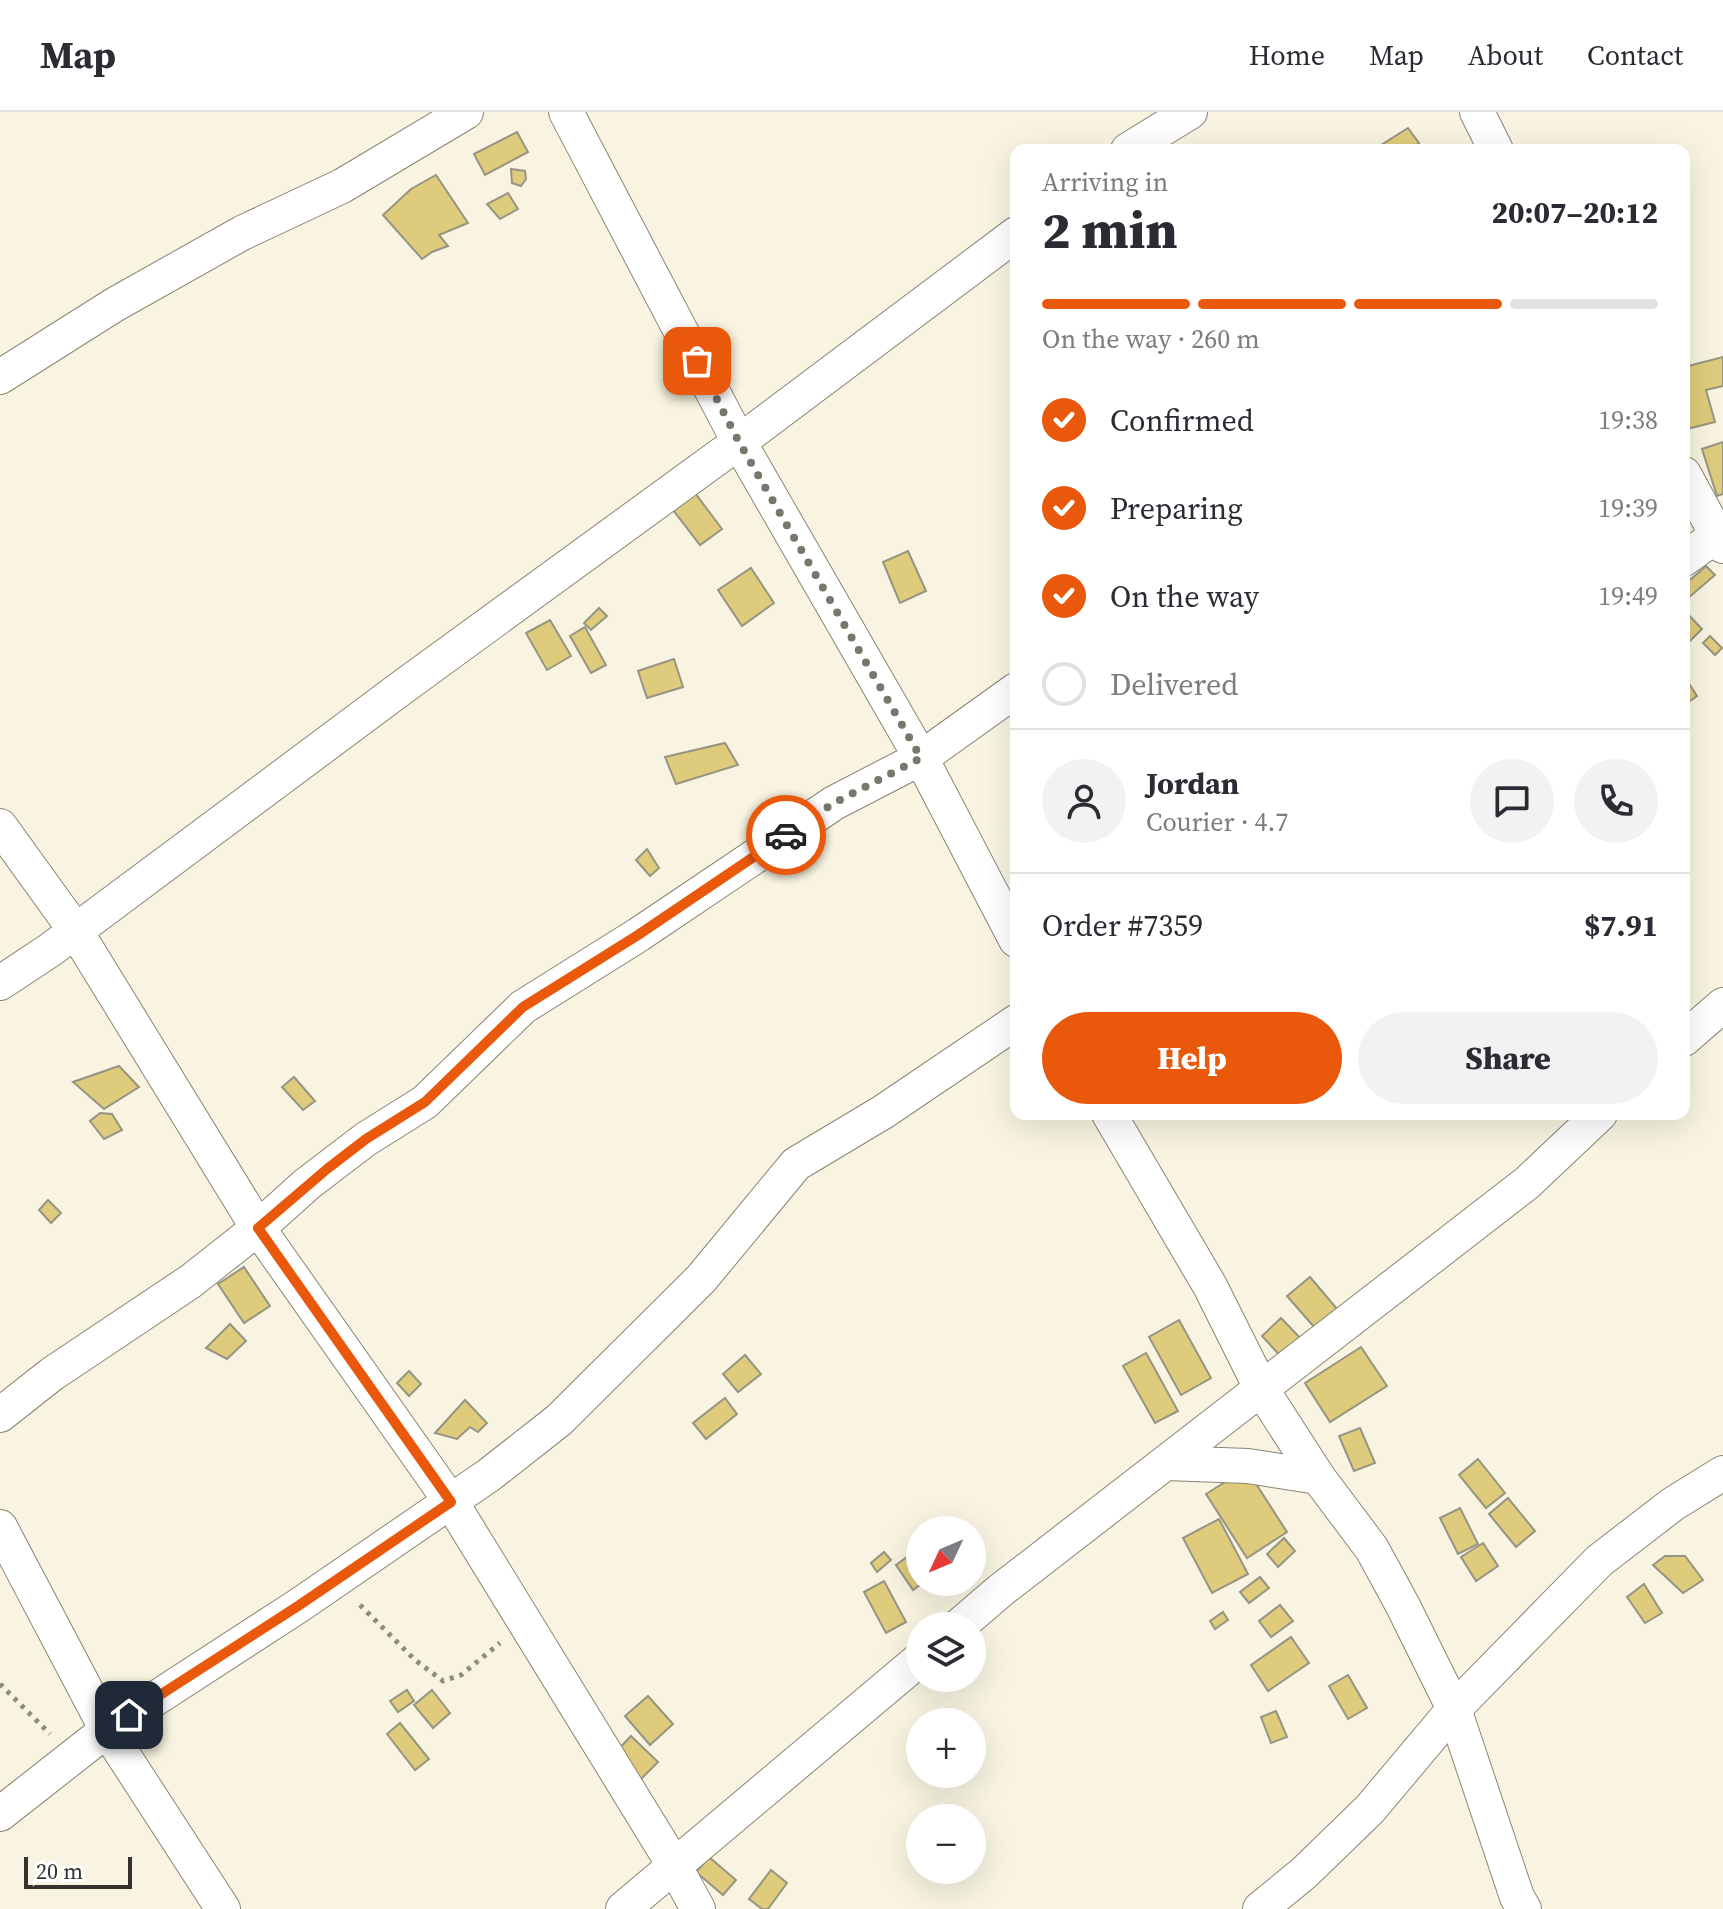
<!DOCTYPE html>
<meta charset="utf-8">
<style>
body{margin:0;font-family:"Source Serif 4",serif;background:#f2f2f3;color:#2b2b33;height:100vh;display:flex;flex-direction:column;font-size:30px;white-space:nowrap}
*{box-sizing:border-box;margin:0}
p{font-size:26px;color:#7c7c81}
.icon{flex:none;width:44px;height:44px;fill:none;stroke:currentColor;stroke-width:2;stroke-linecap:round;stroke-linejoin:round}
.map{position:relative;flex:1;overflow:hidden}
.side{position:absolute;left:1010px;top:32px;width:680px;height:976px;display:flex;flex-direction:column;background:#fff;border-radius:16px;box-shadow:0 8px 32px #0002}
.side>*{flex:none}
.needle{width:52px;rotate:226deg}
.tools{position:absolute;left:906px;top:1404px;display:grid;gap:16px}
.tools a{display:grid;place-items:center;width:80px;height:80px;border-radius:50%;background:#fff;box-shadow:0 8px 32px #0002;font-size:40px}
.scale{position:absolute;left:24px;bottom:20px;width:108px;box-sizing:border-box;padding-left:8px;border:4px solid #34332c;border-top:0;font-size:22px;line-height:28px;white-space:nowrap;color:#34332c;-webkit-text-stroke:6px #fff;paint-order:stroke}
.pin{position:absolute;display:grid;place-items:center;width:68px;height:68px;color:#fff;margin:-34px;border-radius:16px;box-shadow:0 4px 12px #0006}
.courier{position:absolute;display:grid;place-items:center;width:80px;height:80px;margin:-40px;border:6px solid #ea580c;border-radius:50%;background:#fff;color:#222;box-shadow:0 2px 10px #0007}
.overview em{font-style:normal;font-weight:800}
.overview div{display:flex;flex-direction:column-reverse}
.overview{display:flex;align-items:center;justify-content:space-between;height:136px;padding:0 32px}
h1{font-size:52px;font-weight:800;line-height:60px}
.bar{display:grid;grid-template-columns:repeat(4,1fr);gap:12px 8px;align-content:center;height:96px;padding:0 32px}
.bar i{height:10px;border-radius:6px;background:#e1e1e2}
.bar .on{background:#ea580c}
.bar p{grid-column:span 4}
.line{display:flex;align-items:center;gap:20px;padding:0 32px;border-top:2px solid #e1e1e2}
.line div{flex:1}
.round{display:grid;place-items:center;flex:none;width:84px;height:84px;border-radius:42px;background:#f2f2f3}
ol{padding:0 32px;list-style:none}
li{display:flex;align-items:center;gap:24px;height:88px}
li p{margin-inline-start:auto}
li .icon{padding:8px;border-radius:50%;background:#ea580c;color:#fff;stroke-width:4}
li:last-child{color:#7c7c81}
li i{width:44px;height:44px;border:4px solid #e1e1e2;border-radius:50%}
.button{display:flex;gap:16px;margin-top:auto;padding:16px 32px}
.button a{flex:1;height:92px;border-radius:48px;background:#ea580c;color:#fff;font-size:32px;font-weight:800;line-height:92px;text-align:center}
.button a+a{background:#f2f2f3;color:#2b2b33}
header{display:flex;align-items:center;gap:48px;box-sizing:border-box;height:112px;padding:0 40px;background:#fff;border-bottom:2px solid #e1e1e2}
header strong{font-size:38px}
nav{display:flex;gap:44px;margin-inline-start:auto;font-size:28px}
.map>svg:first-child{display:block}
.building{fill:#decc7c;stroke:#979482;stroke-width:2}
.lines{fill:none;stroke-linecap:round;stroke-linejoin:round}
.street-casing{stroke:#898574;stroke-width:36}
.path{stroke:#8e8c7f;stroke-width:5;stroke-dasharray:4 6;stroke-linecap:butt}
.street{stroke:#fff;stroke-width:34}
.done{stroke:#79776b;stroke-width:8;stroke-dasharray:0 14.4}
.route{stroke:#ea580c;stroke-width:10}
</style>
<header>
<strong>Map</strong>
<nav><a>Home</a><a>Map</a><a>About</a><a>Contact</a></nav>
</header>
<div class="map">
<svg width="1723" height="1797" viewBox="0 0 1723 1797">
<rect width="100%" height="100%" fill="#f8f4e1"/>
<g class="building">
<polygon points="1408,16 1419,31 1408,38 1379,38 1378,35"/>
<polygon points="517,20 528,40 485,63 474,42"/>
<polygon points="511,57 525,59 526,67 521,74 512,71"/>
<polygon points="436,63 468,111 439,123 448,134 432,140 422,147 383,103 411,77"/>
<polygon points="508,81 518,97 500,107 487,92"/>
<polygon points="1723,245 1723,274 1706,278 1715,310 1687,317 1684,306 1684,255"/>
<polygon points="1723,330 1723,382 1717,384 1702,337"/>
<polygon points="692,377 722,417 700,433 670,394"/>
<polygon points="908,439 926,479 900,491 883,450"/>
<polygon points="1706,454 1715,463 1687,487 1684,484 1684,473"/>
<polygon points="751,456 774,491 742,514 718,478"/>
<polygon points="599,496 607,504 591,518 584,511"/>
<polygon points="1684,498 1702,517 1684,535"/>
<polygon points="550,508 571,544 547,558 526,521"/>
<polygon points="585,515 606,553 591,561 570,524"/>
<polygon points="1710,524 1722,536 1715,543 1703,531"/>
<polygon points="674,547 683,575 647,586 638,559"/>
<polygon points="1688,570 1697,584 1687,591 1684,586 1684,573"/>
<polygon points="725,631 738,653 676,672 665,645"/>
<polygon points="647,737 659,756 650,764 636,748"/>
<polygon points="119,954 139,975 104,997 73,970"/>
<polygon points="294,965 315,989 303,998 282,975"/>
<polygon points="100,1001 112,1002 122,1018 104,1027 90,1009"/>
<polygon points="48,1088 61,1101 51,1111 39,1098"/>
<polygon points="244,1155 270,1194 244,1211 218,1172"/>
<polygon points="1310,1165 1337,1197 1315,1216 1287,1184"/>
<polygon points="1281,1206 1306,1232 1286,1250 1262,1224"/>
<polygon points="1179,1208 1211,1266 1181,1283 1149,1225"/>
<polygon points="230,1212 246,1229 227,1247 206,1236"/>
<polygon points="1361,1235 1387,1274 1330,1310 1305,1271"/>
<polygon points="1146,1241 1178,1299 1155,1311 1123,1254"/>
<polygon points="745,1243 761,1262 738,1280 723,1262"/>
<polygon points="409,1259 421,1272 409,1284 397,1271"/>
<polygon points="725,1286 737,1302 706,1327 693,1311"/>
<polygon points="465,1288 487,1311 478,1320 470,1315 457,1327 435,1321"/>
<polygon points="1360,1316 1375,1351 1354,1359 1339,1324"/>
<polygon points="1478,1347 1505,1381 1486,1396 1459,1363"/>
<polygon points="1241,1360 1249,1361 1287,1420 1247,1446 1206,1382"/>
<polygon points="1508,1386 1535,1419 1516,1435 1489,1402"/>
<polygon points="1460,1396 1478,1432 1458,1442 1440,1406"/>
<polygon points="1219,1407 1248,1462 1212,1481 1183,1426"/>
<polygon points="1284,1426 1295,1439 1278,1455 1267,1442"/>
<polygon points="1483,1431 1498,1454 1476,1469 1461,1445"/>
<polygon points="884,1440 891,1448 877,1460 871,1451"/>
<polygon points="911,1442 920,1455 920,1470 924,1470 913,1478 896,1453"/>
<polygon points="1665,1444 1685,1444 1703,1468 1683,1481 1653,1453"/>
<polygon points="1260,1465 1269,1476 1249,1491 1240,1480"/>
<polygon points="884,1469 906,1510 886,1521 864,1480"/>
<polygon points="1644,1472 1662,1501 1645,1511 1627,1485"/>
<polygon points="1280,1493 1293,1509 1271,1525 1259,1509"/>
<polygon points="1223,1500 1228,1508 1215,1517 1210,1509"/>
<polygon points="1291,1525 1309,1551 1268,1579 1251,1553"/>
<polygon points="1348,1563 1367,1596 1348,1607 1329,1574"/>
<polygon points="407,1578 414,1589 398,1600 390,1589"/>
<polygon points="432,1578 450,1601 433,1616 414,1593"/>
<polygon points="648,1584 673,1612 650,1633 625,1604"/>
<polygon points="1276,1599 1287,1625 1271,1631 1261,1605"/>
<polygon points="400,1611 429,1647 415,1658 387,1622"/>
<polygon points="631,1624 658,1650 637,1671 611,1645"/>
<polygon points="709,1745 736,1768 723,1783 696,1760"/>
<polygon points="771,1758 787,1771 768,1797 762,1797 749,1787"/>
</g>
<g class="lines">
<g class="street-casing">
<g id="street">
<polyline points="566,0 739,330 921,646 1016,828"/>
<polyline points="1477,0 1496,38"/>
<polyline points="1128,38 1190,0"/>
<polyline points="0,265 114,193 242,121 342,74 466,0"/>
<polyline points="1684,362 1723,434"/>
<polyline points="1684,447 1723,419"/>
<polyline points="0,714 75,818 258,1116 451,1390 674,1753 698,1797"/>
<polyline points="0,871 50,838 400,577 739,330 1016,122"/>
<polyline points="1684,927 1723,893"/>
<polyline points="1109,1002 1210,1174 1262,1278 1318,1365 1372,1437 1403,1494 1454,1597 1517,1785 1524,1797"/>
<polyline points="0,1303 52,1262 191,1169 258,1116 307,1072 366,1027 425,990 523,895 638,823 834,691 921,646 1016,578"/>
<polyline points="1166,1351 1248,1354 1318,1365"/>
<polyline points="0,1415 107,1618 223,1797"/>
<polyline points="959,1514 1001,1478 1527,1071 1600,1002"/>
<polyline points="0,1702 107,1618 298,1494 489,1363 559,1308 701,1167 796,1052 883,1000 1016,910"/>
<polyline points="623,1797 920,1547"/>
<polyline points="1260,1797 1304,1761 1370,1697 1454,1597 1599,1449 1673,1392 1723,1361"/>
</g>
</g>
<g class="path">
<polyline points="360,1493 415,1548 443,1569 461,1563 500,1531"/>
<polyline points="0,1572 50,1622"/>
</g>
<use href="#street" class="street"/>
</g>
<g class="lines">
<polyline class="done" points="697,249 739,330 921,646 834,691 786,723"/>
<polyline class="route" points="129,1603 298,1494 451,1390 258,1116 327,1057 366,1027 425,990 523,895 638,823 786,723"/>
</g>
</svg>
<div class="tools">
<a><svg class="needle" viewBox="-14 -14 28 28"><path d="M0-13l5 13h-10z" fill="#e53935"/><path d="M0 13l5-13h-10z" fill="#7c7c81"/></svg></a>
<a><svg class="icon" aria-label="layers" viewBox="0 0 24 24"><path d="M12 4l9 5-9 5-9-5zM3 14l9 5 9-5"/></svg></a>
<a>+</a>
<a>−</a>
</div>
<div class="scale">20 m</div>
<div class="pin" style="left:697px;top:249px;background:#ea580c"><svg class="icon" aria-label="bag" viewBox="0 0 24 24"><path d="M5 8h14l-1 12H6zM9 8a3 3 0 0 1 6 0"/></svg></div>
<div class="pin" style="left:129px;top:1603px;background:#1f2937"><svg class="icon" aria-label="home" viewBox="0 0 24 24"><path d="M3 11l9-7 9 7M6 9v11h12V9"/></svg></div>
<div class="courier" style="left:786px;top:723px"><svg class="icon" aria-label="car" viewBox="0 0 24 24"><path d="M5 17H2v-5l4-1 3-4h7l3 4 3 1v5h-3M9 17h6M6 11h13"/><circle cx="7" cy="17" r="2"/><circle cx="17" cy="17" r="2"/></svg></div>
<section class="side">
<div class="overview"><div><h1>2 min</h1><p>Arriving in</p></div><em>20:07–20:12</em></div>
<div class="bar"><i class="on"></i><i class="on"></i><i class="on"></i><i></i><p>On the way · 260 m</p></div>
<ol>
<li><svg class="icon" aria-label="check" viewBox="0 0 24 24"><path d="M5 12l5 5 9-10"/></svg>Confirmed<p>19:38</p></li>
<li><svg class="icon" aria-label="check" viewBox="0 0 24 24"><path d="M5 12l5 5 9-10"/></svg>Preparing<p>19:39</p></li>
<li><svg class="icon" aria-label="check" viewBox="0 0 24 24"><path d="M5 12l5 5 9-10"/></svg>On the way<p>19:49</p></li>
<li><i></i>Delivered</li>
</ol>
<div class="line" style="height:144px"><a class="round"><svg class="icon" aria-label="person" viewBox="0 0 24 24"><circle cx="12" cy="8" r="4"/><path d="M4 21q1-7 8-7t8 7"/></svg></a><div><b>Jordan</b><p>Courier · 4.7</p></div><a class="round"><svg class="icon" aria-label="chat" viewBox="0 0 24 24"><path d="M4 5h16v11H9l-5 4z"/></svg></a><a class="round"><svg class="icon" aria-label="phone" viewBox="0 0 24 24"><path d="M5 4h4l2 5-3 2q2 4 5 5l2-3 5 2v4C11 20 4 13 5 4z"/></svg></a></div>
<div class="line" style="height:104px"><div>Order #7359</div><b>$7.91</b></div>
<div class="button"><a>Help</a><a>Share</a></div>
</section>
</div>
